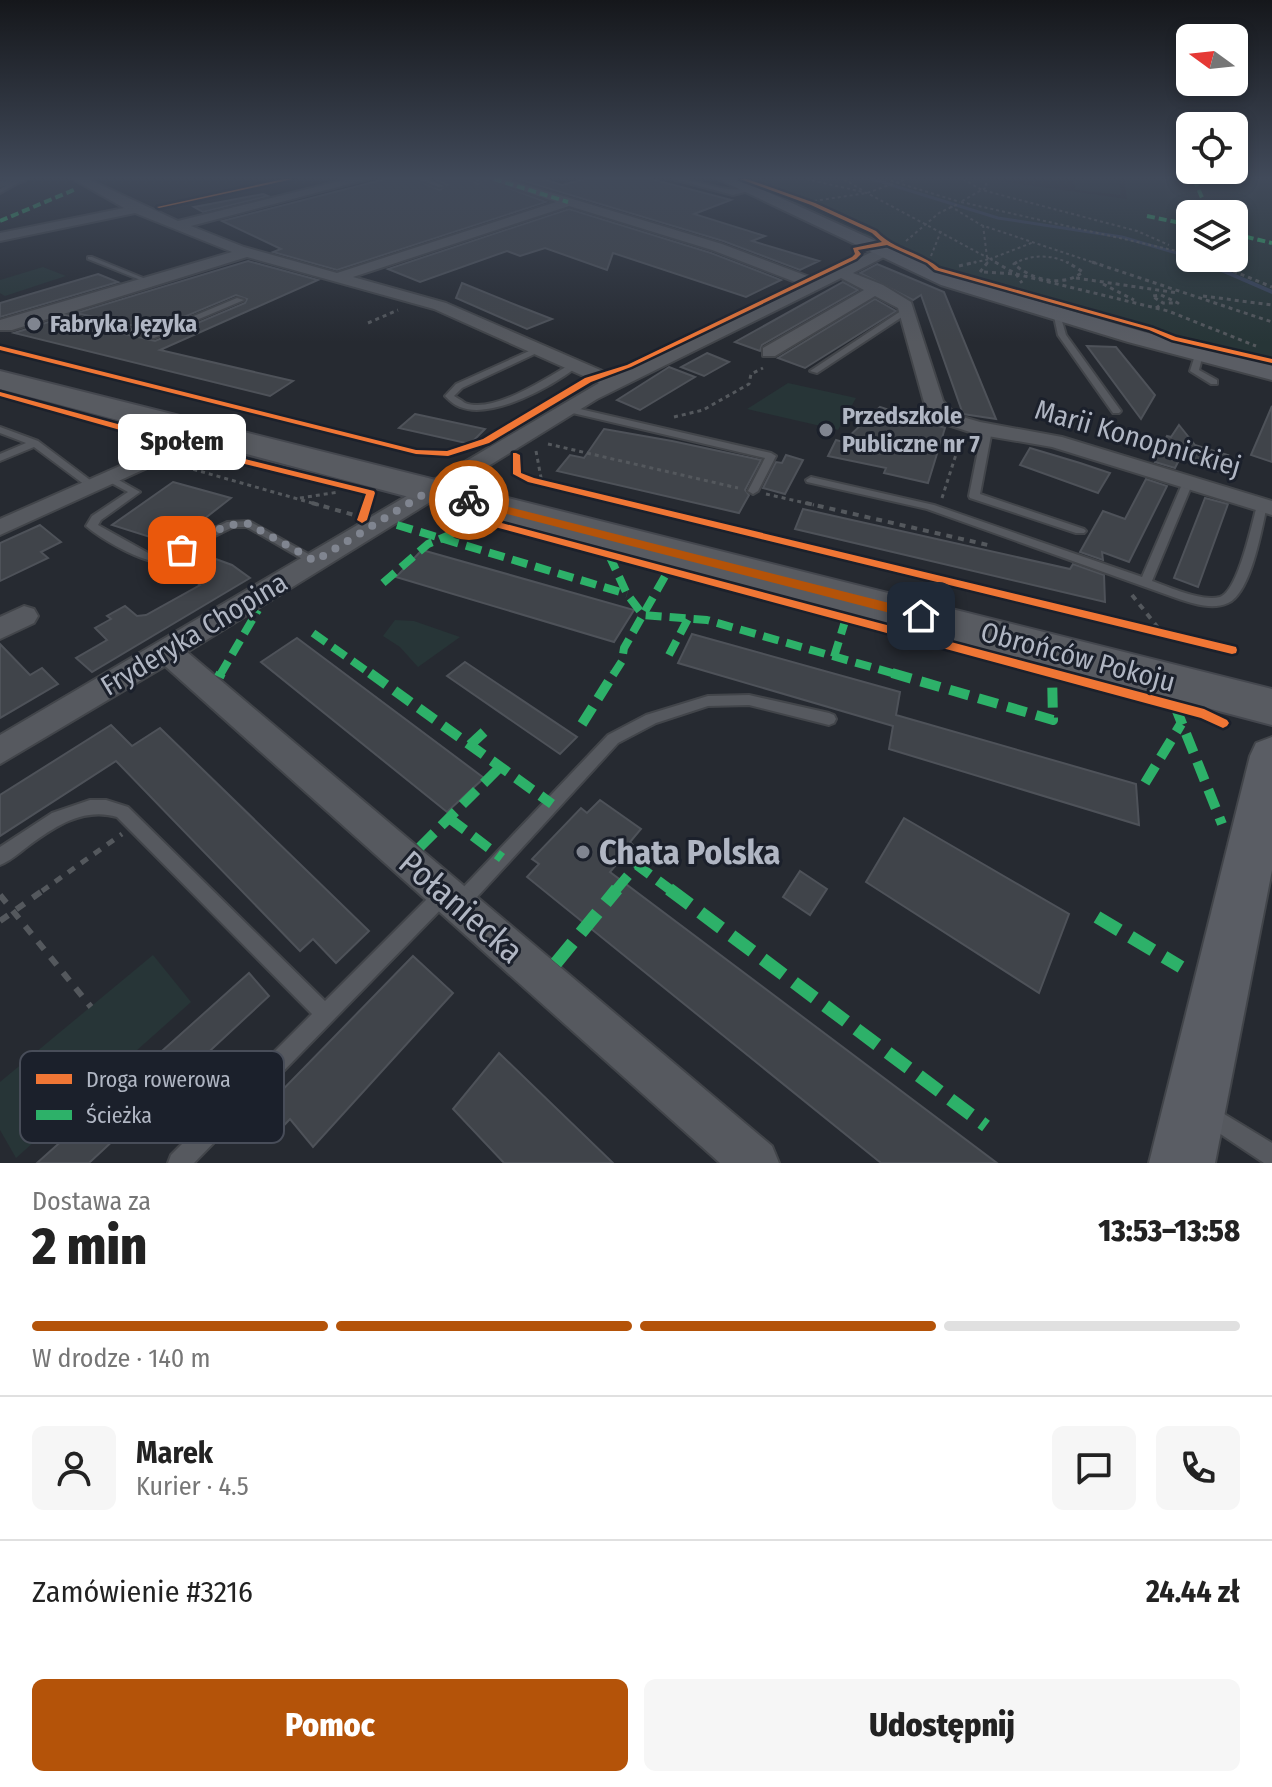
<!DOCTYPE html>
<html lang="pl">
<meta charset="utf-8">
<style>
body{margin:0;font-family:"Fira Sans Condensed",sans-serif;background:#f6f6f6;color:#222;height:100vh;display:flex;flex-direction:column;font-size:30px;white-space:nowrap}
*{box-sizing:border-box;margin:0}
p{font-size:26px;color:#767676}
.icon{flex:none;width:44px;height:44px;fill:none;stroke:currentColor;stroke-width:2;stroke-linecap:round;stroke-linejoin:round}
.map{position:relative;height:1163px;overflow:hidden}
.drawer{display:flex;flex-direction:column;background:#fff;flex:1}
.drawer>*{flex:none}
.needle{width:52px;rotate:285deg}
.controls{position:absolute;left:1176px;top:24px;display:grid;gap:16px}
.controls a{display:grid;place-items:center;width:72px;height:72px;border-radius:12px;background:#fff;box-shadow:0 4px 12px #0003;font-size:40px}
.pin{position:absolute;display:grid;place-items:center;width:68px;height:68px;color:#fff;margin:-34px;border-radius:16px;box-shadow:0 4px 12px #0006}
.courier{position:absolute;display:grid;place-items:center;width:80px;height:80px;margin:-40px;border:6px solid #b45309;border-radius:50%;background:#fff;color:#222;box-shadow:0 2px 10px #0007}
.bubble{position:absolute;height:56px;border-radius:12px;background:#fff;box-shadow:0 4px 12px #0003;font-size:26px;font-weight:800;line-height:56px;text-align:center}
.head em{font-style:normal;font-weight:800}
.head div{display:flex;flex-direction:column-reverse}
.head{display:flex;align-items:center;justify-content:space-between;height:136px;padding:0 32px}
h1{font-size:52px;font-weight:800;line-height:60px}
.bar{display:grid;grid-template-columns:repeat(4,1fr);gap:12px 8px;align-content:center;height:96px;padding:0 32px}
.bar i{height:10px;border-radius:6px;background:#e0e0e0}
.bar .current{background:#b45309}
.bar p{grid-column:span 4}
.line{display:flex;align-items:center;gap:20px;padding:0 32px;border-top:2px solid #e0e0e0}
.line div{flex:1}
.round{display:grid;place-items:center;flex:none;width:84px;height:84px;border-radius:12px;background:#f6f6f6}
.button{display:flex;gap:16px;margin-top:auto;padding:16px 32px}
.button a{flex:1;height:92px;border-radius:12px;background:#b45309;color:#fff;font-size:32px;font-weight:800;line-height:92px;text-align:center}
.button a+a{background:#f6f6f6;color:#222}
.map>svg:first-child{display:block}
.green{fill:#273537;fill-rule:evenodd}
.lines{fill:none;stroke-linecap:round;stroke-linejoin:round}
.stream-far1{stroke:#37435a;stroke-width:3}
.stream{stroke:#37435a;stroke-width:4}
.building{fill:#40444a;stroke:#4e5259;stroke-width:2}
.lane-casing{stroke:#42454a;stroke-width:4}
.street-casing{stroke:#42454a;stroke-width:4}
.secondary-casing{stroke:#42454a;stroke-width:4}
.primary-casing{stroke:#44474e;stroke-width:4}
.path-far4{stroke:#54585d;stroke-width:2;stroke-dasharray:3 3;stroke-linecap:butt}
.path-far3{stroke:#54585d;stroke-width:3;stroke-dasharray:4 4;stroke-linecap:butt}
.path-far2{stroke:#54585d;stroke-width:4;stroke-dasharray:6 6;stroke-linecap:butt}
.path-far1{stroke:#54585d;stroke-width:5;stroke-dasharray:8 8;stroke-linecap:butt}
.path{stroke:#54585d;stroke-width:6;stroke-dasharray:10 10;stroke-linecap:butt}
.lane{fill:#56595f;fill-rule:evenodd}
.street{fill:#56595f;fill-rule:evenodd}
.secondary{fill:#5a5d64;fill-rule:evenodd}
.primary{fill:#585b61;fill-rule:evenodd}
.quiet-far3{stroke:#2db169;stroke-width:4;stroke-dasharray:8 4;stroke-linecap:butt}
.quiet-far2{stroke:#2db169;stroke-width:8;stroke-dasharray:16 8;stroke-linecap:butt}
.quiet-far1{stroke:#2db169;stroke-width:10;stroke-dasharray:20 10;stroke-linecap:butt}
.quiet{stroke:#2db169;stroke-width:13;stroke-dasharray:26 13;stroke-linecap:butt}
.cycleway-casing{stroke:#1b202b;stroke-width:5}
.cycleway{fill:#f07635;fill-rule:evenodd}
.route{fill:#b45309}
.done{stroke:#808590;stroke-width:8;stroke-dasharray:0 14.4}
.poi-dot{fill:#808590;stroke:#1b202b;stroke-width:3}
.labels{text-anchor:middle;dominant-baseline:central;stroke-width:6;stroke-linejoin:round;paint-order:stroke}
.far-poi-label{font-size:24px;font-weight:bold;fill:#b0b6c3;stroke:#1b202b;text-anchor:start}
.street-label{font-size:28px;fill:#b0b6c3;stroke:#1b202b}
.near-poi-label{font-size:34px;font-weight:bold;fill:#b0b6c3;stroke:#1b202b;text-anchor:start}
.near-street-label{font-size:34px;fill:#b0b6c3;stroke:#1b202b}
.key{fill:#1b202b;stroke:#484d59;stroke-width:2}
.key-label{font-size:22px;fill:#b0b6c3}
</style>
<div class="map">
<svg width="1272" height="1163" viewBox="0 0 1272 1163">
<rect width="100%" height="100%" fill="#262a31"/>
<g class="green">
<path d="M731,179H983L1127,199L1124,179H1272V365C1133,329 991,297 859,239L865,233L806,206L785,205ZM1190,214H1234V258H1190Z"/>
<polygon points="1075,179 1119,179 1121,195 1075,190"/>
<polygon points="43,267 66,276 5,296 0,293 0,280"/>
<polygon points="788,383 856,398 838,430 747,409"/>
<polygon points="395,620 414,621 460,637 418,667 400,647 383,636"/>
<polygon points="153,955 191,1002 16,1158 0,1130 0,1082"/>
</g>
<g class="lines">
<g class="stream-far1">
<polyline points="872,179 998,218 1122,237 1190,257"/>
<polyline points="1193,258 1207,264"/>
</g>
<polyline class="stream" points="1203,262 1272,292"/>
</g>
<g class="building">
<polygon points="385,179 414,179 440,190 447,185 435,179 469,179 478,184 485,179 546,202 337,270 273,252 281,249 222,221"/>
<polygon points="517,179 543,179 562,185 585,179 651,179 731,200 694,214 765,236 752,241 819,261 800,270 723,241"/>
<polygon points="263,194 268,196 203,212 194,207"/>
<polygon points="569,209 711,253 781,280 746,297 613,253 607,270 545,248 520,256 507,251 420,282 388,269"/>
<polygon points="248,261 318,280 160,350 293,381 270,396 14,333 58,319 155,341 245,303 247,299 236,295 153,330 76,313"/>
<polygon points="877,264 944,292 996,419 963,414 921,295 913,300 860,273"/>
<polygon points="98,274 118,282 0,317 0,303"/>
<polygon points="843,282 858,290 762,345 760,351 735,342"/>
<polygon points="462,283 521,307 552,319 527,329 456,298"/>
<polygon points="875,299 896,311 805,368 778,358"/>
<polygon points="1087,346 1116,347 1155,395 1141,419"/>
<polygon points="707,353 729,362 704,376 681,367"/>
<polygon points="669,367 695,377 640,410 617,400"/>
<polygon points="1272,406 1272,462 1251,455"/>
<polygon points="880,407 945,428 928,483 884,473 886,468 828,456 836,440 843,442"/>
<polygon points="415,414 485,429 470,444 399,428"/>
<polygon points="1179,425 1195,445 1228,455 1218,471 1180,458 1175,468 1155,462 1167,436 1171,437"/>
<polygon points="604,429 672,441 761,460 745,490 749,495 739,513 557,471 570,455 584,458"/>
<polygon points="1030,448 1080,463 1110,473 1098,493 1020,465"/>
<polygon points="786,455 803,460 785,494 763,488 776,462 782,463"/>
<polygon points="1146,479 1167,486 1129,562 1102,552 1103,560 1080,552 1103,511 1125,519"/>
<polygon points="173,482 231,498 172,544 112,525"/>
<polygon points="1205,498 1228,504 1198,587 1174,578"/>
<polygon points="803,509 1070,569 1073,564 1104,575 1105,602 795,529"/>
<polygon points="40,525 61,542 41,552 48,558 0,581 0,543"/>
<polygon points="422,550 634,610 614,642 396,577"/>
<polygon points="194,551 232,565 250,578 92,672 76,658 107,640 95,628 111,619 107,616 125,606 137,616 146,615 200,585 172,563"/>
<polygon points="692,634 900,692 896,715 1136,784 1139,825 889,749 893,726 678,663"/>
<polygon points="297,638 484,778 447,812 261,662"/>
<polygon points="0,644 30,675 42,668 58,684 0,718"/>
<polygon points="465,662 577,737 560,754 447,676"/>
<polygon points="111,725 132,746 160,728 369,931 336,963 313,939 300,951 116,761 0,836 0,795"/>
<polygon points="600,800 641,829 630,842 633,845 610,872 997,1163 881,1163 527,877 539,864 532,859 581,808 587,813"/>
<polygon points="904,818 1069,914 1039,993 866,882"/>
<polygon points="800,871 827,889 810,915 783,897"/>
<polygon points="413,956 453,993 313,1147 290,1119 273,1137 257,1116"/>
<polygon points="249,973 269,996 89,1163 37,1163"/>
<polygon points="499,1053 613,1163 504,1163 453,1109"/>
</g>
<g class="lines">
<g class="lane-casing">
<g id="lane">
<polygon points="18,179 25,179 0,193 0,189"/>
<polygon points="417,179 426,179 444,186 439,187"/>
<polygon points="472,179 482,179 479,181"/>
<path d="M673,179C701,179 721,194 749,188L752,190L733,195Z"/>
<polygon points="88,257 92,257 153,282 148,283 88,259"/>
<polygon points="237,298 244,300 154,338 46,313 50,311 153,333"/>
<polygon points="904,309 911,311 817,373 810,371"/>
<polygon points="1053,312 1060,314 1066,335 1121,411 1119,413 1113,413 1058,335"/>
<path d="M538,347L542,349L541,351L462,388L454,396C456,397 464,402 465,403C494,414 546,378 571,364L578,366C553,386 492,420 460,407C454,405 449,400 445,396L456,384Z"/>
<polygon points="1196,352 1203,354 1199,370 1217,380 1217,384 1211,384 1190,371"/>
<polygon points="567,406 771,453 776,456 758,491 753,494 748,491 765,458 564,411 564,407"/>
<polygon points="0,427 38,441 98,486 93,489 89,488 34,447 0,461 0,454 26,443 0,433"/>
<polygon points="987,427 992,430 980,494 1084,529 1086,531 1084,533 1076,533 970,498 969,496 982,430"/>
<path d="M110,475L140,492L101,520L98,525L150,554L158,555L227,522L249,521L321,561L319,564H311L247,527H233L163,562C144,564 101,539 86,526L92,516L128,492L106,480L105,478Z"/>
<path d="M811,477L934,505L1142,577L1183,482L1188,479L1192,480L1193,482L1152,581C1169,587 1202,602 1220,597C1238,591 1252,524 1257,505L1262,502L1267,505C1262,528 1251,593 1228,603C1213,610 1194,604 1179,599L927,509L807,482L806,480Z"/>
<polygon points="749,695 829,713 834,715 836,719 834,723 829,725 749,705 708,706 656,723 618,743 467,908 461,910 455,908 452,902 455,896 608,735 646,715 708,696"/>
<path d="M90,800H106L128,807L325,1001L437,889L443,887L449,889L452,895L449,901L194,1163H168L171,1155L312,1014L117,817C83,807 54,827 27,847C19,853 10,861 0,865V847L52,813Z"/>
<polygon points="1211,1106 1272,1143 1272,1163 1264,1163 1204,1123 1201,1116 1204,1109"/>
</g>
</g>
<g class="street-casing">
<g id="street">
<polygon points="26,179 24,181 0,187 0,181"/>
<path d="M73,179H88L178,221L348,179H368L191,226L244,247L337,273L556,202L488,179H506L722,244L815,279L876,250H886V256L853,273L883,285L911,302L943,401L956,415L980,422L1062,437L1272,501V515L1052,447L976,434L942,423L924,402L898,308L875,296L775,356H763V348L864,290L841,278L597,399L187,652L772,1146L779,1163H720L165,666L0,764V735L599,383L434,309L247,257L12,330H0V320L232,252L135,213L0,241V233L124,208ZM569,206L712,250L803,285L614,376L446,303L353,277Z"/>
<polygon points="208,427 218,433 215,437 0,535 0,519"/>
<polygon points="24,606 34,609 38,616 34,623 0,639 0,617"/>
</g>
</g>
<g class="secondary-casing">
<g id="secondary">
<polygon points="718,179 739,179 955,277 1144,332 1272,364 1272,380 1128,342 941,285"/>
<polygon points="1272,737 1272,870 1215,1163 1149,1163 1250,756 1256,743"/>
</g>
</g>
<g class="primary-casing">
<polygon id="primary" points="0,371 1272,689 1272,725 0,389"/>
</g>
<g class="path-far4">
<polyline points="806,179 867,193 990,259 967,264"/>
<polyline points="844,179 862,190"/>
<polyline points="885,179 960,202"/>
<polyline points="963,179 982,190 1137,231 1169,245"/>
<polyline points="814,201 867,193 906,179"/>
<polyline points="962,201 987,187 985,179"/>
<polyline points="961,202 1190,254"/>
<polyline points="950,206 981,225 1098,264"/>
<polyline points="983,225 987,257"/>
<polyline points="906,241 939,213 958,204"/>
<polyline points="931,256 941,231"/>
<polyline points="1201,258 1216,264"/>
<polyline points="990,259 999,264"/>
<polyline points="986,264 990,259 1034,242"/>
<path d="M1014,264C1030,254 1053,254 1070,264"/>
</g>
<g class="path-far3">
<polyline points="995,262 1016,274 1168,311 1256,346"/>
<path d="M1017,262L1014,264C1032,280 1062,288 1083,272L1067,262"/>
<polyline points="1092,262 1272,322"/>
<polyline points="1211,262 1272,287"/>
<polyline points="959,266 976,262"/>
<polyline points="980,272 988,262"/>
<polyline points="984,272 1016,274 1022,283"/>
<polyline points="1076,278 1178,293"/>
<polyline points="1103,284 1134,300"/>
<polygon points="1161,295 1178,303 1163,303 1152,296"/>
<polyline points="1203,296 1272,305"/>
<polyline points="1156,308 1163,303"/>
<polyline points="368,323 398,310"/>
<polyline points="674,417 703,410 749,384 751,374 763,368"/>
<polyline points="548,444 738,488"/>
<polyline points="536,451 542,483"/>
<polyline points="178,465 319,505"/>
<polyline points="766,494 814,505"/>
<polyline points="300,498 339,492"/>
<polyline points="942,498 960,442"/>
</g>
<g class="path-far2">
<polyline points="312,503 354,515"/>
<polyline points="806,503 988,545"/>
<polyline points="1132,595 1163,634"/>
</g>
<polyline class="path-far1" points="42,891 122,834"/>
<g class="path">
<polyline points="0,895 91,1007"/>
<polyline points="0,921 45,889"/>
</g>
<use href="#lane" class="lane"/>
<use href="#street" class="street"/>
<use href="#secondary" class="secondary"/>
<use href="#primary" class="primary"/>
<g class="quiet-far3">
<polyline points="494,179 568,202"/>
<polyline points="1194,179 1209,214"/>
<polyline points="1147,216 1190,225"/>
<polyline points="0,221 76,189"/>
<polyline points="1234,234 1272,243"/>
</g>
<g class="quiet-far2">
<polyline points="397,525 627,594"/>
<polyline points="609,555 627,594 643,615 707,620 899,675"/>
<polyline points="383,583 428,544 483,521 491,523"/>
<polyline points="313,633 372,675"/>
<polyline points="669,655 689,617"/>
<polyline points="834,657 846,618"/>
<polyline points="220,675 258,610"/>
<polyline points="613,675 622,661 624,648 668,571"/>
</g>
<g class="quiet-far1">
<polyline points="370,673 552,804"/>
<polyline points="892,673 1053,720 1052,673"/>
<polyline points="219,677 221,673"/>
<polyline points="1175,706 1222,824"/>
<polyline points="582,724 614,673"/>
<polyline points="470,745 484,732"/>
<polyline points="1145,783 1181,724"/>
<polyline points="449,818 502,858"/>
<polyline points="420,847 500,767"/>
<polyline points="615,891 637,865 672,891"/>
</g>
<g class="quiet">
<polyline points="669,889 986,1126"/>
<polyline points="1097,917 1181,967"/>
<polyline points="556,963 617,889"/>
</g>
<g class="cycleway-casing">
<g id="cycleway">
<polygon points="284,179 293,179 159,208 157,207"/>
<path d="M740,179H747L815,203L876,231C892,249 920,252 939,268L1153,328L1176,337L1272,359V363L1172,340L1149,330L935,270L927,263L887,245L858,250L861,254L856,259L631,367L591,382L489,443L448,456L416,454L0,350V346L416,450L447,451L483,439L585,378L627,365L852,257L855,254L853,248L882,242L872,233L811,205Z"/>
<polygon points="0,392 158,435 168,446 165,452 159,452 158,450 160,446 152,439 0,396"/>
<polygon points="200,448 374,491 375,493 367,520 362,523 357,520 366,494 200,453 178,459 174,457"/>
<polygon points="513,453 516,453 520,455 521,473 534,478 1232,646 1236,647 1237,650 1236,653 1232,654 528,482 513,474"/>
<polygon points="483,518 1204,709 1227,720 1229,723 1227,726 1223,728 1201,718 480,523 478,521 480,519"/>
</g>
</g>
<use href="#cycleway" class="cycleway"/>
</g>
<linearGradient id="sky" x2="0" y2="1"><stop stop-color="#15171b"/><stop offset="0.52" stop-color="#414a5a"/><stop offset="1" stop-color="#414a5a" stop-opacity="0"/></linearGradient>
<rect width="1272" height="342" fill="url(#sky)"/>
<polygon class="route" points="469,497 921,611 928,616 921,621 465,503"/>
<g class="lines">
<path class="done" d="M182,550C202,539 225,521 249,524L315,561L429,491L469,500"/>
</g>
<g class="poi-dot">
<circle cx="34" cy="324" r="8"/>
<circle cx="826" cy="430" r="8"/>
<circle cx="583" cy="852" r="8"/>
</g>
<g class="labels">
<g class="far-poi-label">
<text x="50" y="324">Fabryka Języka</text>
<text x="842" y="416">Przedszkole<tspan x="842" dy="28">Publiczne nr 7</tspan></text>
</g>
<g class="street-label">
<text transform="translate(1138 438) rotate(16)">Marii Konopnickiej</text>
<text transform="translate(194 634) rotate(-31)">Fryderyka Chopina</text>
<text transform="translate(1078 657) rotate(15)">Obrońców Pokoju</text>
</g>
<g class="near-poi-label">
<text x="599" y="852">Chata Polska</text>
</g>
<g class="near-street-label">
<text transform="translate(461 907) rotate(41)">Połaniecka</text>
</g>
</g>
<rect x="20" y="1051" width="264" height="92" rx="12" class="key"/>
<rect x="36" y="1074" width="36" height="10" fill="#f07635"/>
<rect x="36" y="1110" width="36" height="10" fill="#2db169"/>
<g class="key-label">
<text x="86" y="1087">Droga rowerowa</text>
<text x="86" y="1123">Ścieżka</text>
</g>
</svg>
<div class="controls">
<a><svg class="needle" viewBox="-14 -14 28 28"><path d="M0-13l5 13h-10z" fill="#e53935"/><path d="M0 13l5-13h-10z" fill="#767676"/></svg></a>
<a><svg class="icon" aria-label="locate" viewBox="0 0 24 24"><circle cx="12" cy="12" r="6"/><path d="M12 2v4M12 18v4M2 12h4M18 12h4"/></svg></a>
<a><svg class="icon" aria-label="layers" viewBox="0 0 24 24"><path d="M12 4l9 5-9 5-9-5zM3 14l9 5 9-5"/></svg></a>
</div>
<div class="pin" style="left:182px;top:550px;background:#ea580c"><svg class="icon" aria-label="bag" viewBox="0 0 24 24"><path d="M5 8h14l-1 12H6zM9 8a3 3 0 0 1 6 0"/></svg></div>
<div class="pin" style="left:921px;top:616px;background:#1f2937"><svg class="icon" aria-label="home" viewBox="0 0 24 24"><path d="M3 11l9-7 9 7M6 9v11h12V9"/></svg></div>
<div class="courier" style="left:469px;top:500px"><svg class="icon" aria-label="bike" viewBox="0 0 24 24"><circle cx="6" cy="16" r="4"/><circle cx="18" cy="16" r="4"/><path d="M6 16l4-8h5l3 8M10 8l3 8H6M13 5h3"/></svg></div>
<div class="bubble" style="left:118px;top:414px;width:128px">Społem</div>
</div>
<section class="drawer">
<div class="head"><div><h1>2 min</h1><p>Dostawa za</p></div><em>13:53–13:58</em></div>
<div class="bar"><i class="current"></i><i class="current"></i><i class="current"></i><i></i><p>W drodze · 140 m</p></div>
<div class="line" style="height:144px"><a class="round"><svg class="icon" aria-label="person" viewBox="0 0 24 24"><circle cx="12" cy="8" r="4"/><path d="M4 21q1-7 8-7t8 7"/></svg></a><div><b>Marek</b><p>Kurier · 4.5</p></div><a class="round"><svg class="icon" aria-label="chat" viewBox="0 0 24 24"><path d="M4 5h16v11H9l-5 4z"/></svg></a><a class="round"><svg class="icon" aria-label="phone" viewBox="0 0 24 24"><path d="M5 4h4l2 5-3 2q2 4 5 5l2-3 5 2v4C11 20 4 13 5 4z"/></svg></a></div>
<div class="line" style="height:104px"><div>Zamówienie #3216</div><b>24.44 zł</b></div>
<div class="button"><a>Pomoc</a><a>Udostępnij</a></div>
</section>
